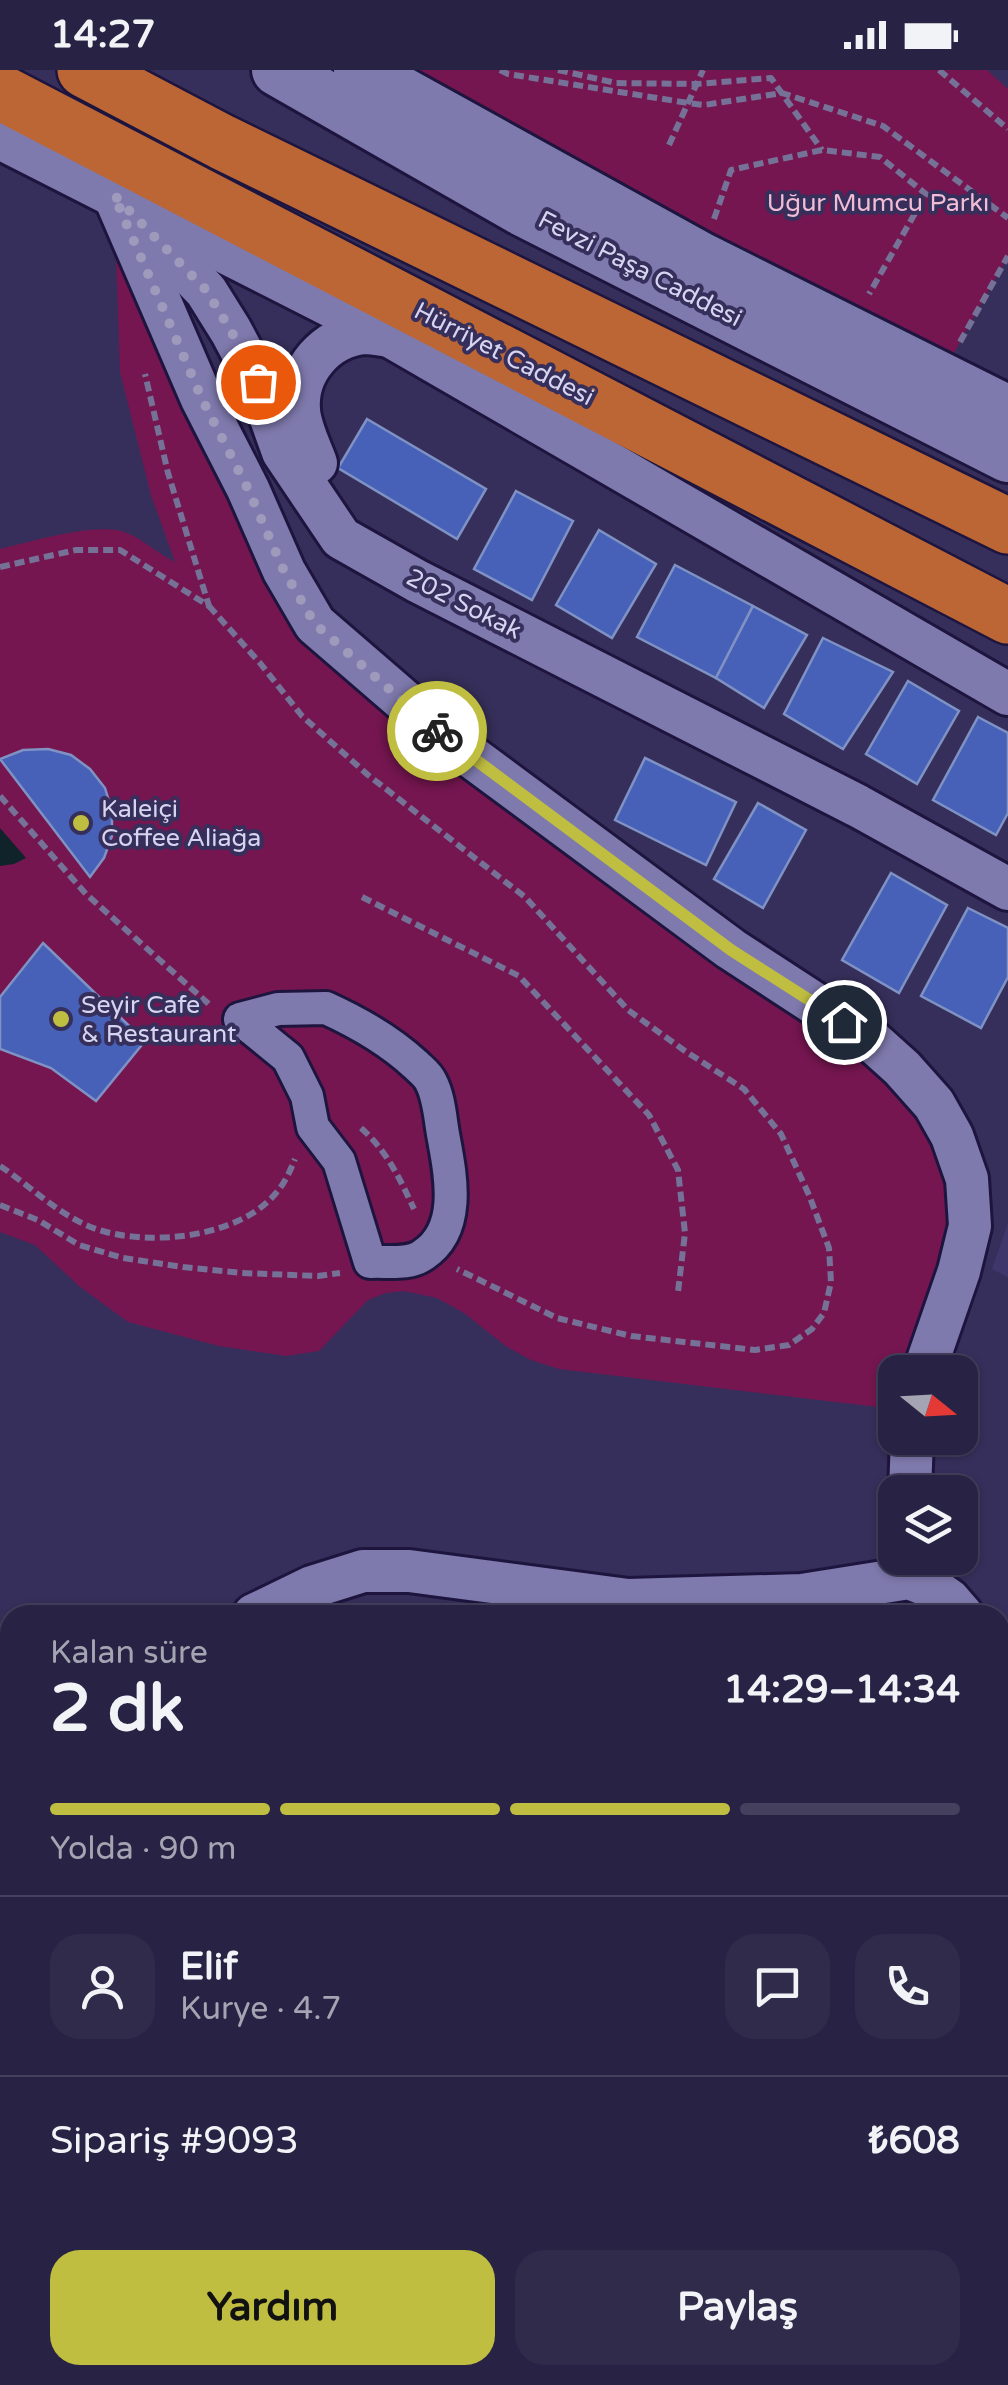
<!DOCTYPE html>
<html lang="tr">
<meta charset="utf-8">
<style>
body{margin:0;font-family:"Varela Round",sans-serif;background:#302b4b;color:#f1f3f6;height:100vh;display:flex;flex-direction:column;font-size:38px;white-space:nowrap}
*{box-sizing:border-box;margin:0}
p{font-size:32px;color:#a5a4b2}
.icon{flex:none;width:55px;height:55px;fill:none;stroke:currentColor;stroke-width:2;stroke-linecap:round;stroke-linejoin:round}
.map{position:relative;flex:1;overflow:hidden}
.panel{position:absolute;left:0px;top:1535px;width:1010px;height:780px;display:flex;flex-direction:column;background:#282344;border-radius:30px 30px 0 0;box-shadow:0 2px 8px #0004,0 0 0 2px #44405d}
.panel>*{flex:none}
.needle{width:65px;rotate:108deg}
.fabs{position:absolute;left:878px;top:1285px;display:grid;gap:20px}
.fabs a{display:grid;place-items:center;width:100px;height:100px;border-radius:20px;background:#282344;box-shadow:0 2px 8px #0004,0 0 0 2px #44405d;font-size:50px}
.pin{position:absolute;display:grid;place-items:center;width:85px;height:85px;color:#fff;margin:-42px;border:5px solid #fff;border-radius:50%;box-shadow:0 2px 10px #0007}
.courier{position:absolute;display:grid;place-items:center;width:100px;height:100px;margin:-50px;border:8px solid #c0be41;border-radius:50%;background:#fff;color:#222;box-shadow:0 2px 12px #0007}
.headline em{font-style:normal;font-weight:700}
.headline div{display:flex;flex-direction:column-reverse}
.headline{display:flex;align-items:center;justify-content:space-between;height:170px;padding:0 50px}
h1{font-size:65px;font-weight:700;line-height:75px}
.bar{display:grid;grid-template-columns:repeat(4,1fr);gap:15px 10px;align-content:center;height:120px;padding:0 50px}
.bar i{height:12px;border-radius:8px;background:#44405d}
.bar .active{background:#c0be41}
.bar p{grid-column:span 4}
.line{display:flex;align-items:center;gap:25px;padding:0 50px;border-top:2px solid #44405d}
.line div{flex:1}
.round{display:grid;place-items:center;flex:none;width:105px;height:105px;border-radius:30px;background:#302b4b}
.primary-button{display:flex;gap:20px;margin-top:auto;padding:20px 50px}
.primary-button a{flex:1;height:115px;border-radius:30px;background:#c0be41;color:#111;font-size:40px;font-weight:700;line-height:115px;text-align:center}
.primary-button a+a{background:#302b4b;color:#f1f3f6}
.status{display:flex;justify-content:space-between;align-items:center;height:70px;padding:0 50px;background:#282344;direction:ltr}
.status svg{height:28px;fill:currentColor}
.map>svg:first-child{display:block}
.built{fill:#3f376b}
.green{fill:#751650}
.water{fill:#10222a}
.building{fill:#4761b9;stroke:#7f92c3;stroke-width:2.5}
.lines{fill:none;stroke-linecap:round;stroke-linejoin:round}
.pedestrian-casing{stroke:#1e153f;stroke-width:38}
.minor-casing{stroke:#1e153f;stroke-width:48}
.tertiary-casing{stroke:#1e153f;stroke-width:58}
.trunk-casing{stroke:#1e153f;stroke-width:60}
.path{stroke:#767196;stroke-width:6;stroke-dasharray:10 5;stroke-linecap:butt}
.pedestrian{stroke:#7f7aad;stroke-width:32}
.minor{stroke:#7f7aad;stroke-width:42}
.tertiary{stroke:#7f7aad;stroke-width:52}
.trunk{stroke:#bc6635;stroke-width:55}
.done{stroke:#9e9abc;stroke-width:10;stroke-dasharray:0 18}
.route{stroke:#c0be41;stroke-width:12}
.poi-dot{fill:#c0be41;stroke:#362f5b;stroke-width:4}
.labels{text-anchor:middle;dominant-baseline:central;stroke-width:8;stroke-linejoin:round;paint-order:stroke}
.park-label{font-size:25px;fill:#f1bcd5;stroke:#362f5b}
.street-label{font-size:25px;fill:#d6d4f0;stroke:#362f5b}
.poi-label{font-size:25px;fill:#d6d4f0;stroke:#362f5b;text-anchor:start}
</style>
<div class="status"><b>14:27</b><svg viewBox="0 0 49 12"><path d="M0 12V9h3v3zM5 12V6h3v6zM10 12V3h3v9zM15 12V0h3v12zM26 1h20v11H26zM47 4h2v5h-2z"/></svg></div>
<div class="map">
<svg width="1008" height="2315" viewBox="0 0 1008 2315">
<rect width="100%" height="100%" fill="#362f5b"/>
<polygon class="built" points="1008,1153 1008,1207 992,1199"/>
<g class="green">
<polygon points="360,0 987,0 1008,19 1008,186 940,308"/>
<path d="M114,125L315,554L872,971L967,1109L924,1302H895V1339L559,1299L531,1290L507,1277L464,1243L437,1228L404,1221L386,1223L368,1230L319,1281L286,1286L219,1276L128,1252L79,1216L35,1175L0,1162V479C31,472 99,451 127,463C144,470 159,484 175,492L151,425L120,302Z"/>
<polygon points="1000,1664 1008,1673 1008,2315 0,2315 0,2109 10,2099 10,2305 1000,2305"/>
</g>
<polygon class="water" points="0,758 26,788 14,794 0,796"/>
<g class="building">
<polygon points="367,349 486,419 457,469 338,398"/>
<polygon points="516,421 573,451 532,530 474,499"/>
<polygon points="599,460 656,494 612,568 556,535"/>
<polygon points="675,495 753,536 716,608 637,567"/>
<polygon points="753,536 807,565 764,638 716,608"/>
<polygon points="823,568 893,602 843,679 784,644"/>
<polygon points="908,611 959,641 917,714 866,684"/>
<polygon points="978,647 1008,663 1008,743 996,765 933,730"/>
<polygon points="48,679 71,685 90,699 105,718 112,741 112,766 104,788 90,807 0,689 23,680"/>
<polygon points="645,688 736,732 706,795 615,750"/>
<polygon points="758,733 806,760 763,838 714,809"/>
<polygon points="891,803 947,835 899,923 842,890"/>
<polygon points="968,838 1008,858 1008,907 981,958 921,926"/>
<polygon points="43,873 145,971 96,1031 51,998 0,979 0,927"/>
</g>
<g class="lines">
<g class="pedestrian-casing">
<path id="pedestrian" d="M326,938C359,953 389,970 416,995C421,1000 428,1005 431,1012C439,1027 440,1047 443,1064C450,1103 463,1159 423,1185C409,1195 387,1191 370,1192L339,1091L313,1057L307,1026L288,988L240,949L278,939Z"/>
</g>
<g class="minor-casing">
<g id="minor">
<polyline points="0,68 390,266 1008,624"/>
<polyline points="114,125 202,329 248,419 284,501 315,554 454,674 731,879 872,971 902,998 934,1034 952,1066 967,1109 970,1156 959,1201 924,1302"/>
<polyline points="135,147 206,221 231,261 258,312 283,382 341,468 417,511 858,736 1008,819"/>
<path d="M316,393C310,377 300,357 299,340C296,301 326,266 365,263C373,263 382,265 389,266"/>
<polyline points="910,1422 912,1368"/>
<polyline points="254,1545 312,1517 363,1501 409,1501 628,1530 802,1525 909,1508 929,1516 949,1530 962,1545"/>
<polyline points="1000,1606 1008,1618"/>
<polyline points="0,2009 10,2004"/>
<polyline points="385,2305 392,2315"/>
</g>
</g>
<g class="tertiary-casing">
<g id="tertiary">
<polyline points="278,0 523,140 1008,386"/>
<polyline points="360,0 700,188 1008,342"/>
</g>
</g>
<g class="trunk-casing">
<g id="trunk">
<polyline points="85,0 222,72 1008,456"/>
<polyline points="0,22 1008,546"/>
</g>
</g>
<g class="path">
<polyline points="500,0 508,4 688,33 704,35 782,23 883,56 1008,148"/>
<polyline points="558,0 616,13 697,14 771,8 822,80"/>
<polyline points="939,0 1008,59"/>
<polyline points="669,75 703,0"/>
<polyline points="714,149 731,100 822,80 880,87 926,124 869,224"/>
<polyline points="960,272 1008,186"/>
<polyline points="0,497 76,480 120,480 209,536 168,403 145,304"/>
<polyline points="209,536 260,593 302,646 368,705 525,827 628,940 685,981 744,1019 781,1064 809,1125 829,1178 831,1212 824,1243 812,1259 789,1275 755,1280 631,1266 557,1248 457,1199"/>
<polyline points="0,726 86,824 211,936"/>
<polyline points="362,827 519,906 649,1045 678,1100 685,1163 678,1222"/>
<path d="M361,1058C387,1081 400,1109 414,1139"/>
<path d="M0,1096C32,1117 59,1146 96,1159C148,1177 239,1168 276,1123C285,1113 290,1101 295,1089"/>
<polyline points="0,1135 38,1150 79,1175 123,1188 183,1197 242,1203 318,1206 340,1203"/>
</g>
<use href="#pedestrian" class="pedestrian"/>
<use href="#minor" class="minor"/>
<use href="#tertiary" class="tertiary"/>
<use href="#trunk" class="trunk"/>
</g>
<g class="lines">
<polyline class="done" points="258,312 231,261 206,220 114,125 202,329 248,419 284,501 315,554 437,661"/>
<polyline class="route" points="437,661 731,880 844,952"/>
</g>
<g class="poi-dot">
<circle cx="81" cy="753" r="10"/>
<circle cx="61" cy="949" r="10"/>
</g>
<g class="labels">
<g class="park-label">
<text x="878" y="133">Uğur Mumcu Parkı</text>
</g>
<g class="street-label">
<text transform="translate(640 199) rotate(27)">Fevzi Paşa Caddesi</text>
<text transform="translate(504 284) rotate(27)">Hürriyet Caddesi</text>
<text transform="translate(464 534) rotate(27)">202 Sokak</text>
</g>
<g class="poi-label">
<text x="101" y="739">Kaleiçi<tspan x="101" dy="29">Coffee Aliağa</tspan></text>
<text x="81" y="935">Seyir Cafe<tspan x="81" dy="29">&amp; Restaurant</tspan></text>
</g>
</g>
</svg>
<div class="fabs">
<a><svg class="needle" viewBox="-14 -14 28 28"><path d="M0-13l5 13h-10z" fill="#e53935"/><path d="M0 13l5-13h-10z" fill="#a5a4b2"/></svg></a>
<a><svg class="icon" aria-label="layers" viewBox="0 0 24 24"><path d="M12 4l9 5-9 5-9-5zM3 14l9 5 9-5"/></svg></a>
</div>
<div class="pin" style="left:258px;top:312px;background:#ea580c"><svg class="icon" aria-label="bag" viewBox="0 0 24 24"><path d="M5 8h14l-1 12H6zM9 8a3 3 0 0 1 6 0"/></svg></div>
<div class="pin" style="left:844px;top:952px;background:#1f2937"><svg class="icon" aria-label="home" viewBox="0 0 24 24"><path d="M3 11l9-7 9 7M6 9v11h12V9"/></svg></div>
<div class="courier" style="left:437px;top:661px"><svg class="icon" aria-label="bike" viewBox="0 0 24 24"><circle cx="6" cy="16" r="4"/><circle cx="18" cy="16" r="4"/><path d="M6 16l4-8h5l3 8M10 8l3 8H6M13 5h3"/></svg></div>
<section class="panel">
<div class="headline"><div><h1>2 dk</h1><p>Kalan süre</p></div><em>14:29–14:34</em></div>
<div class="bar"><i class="active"></i><i class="active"></i><i class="active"></i><i></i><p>Yolda · 90 m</p></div>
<div class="line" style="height:180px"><a class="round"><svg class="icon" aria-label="person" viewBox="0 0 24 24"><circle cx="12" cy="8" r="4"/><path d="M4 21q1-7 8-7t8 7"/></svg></a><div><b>Elif</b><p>Kurye · 4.7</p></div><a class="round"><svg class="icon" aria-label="chat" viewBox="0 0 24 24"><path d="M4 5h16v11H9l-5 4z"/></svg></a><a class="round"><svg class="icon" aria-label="phone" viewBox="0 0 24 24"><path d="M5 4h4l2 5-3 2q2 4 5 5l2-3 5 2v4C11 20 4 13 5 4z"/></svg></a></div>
<div class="line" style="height:130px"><div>Sipariş #9093</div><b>₺608</b></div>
<div class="primary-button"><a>Yardım</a><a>Paylaş</a></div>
</section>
</div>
